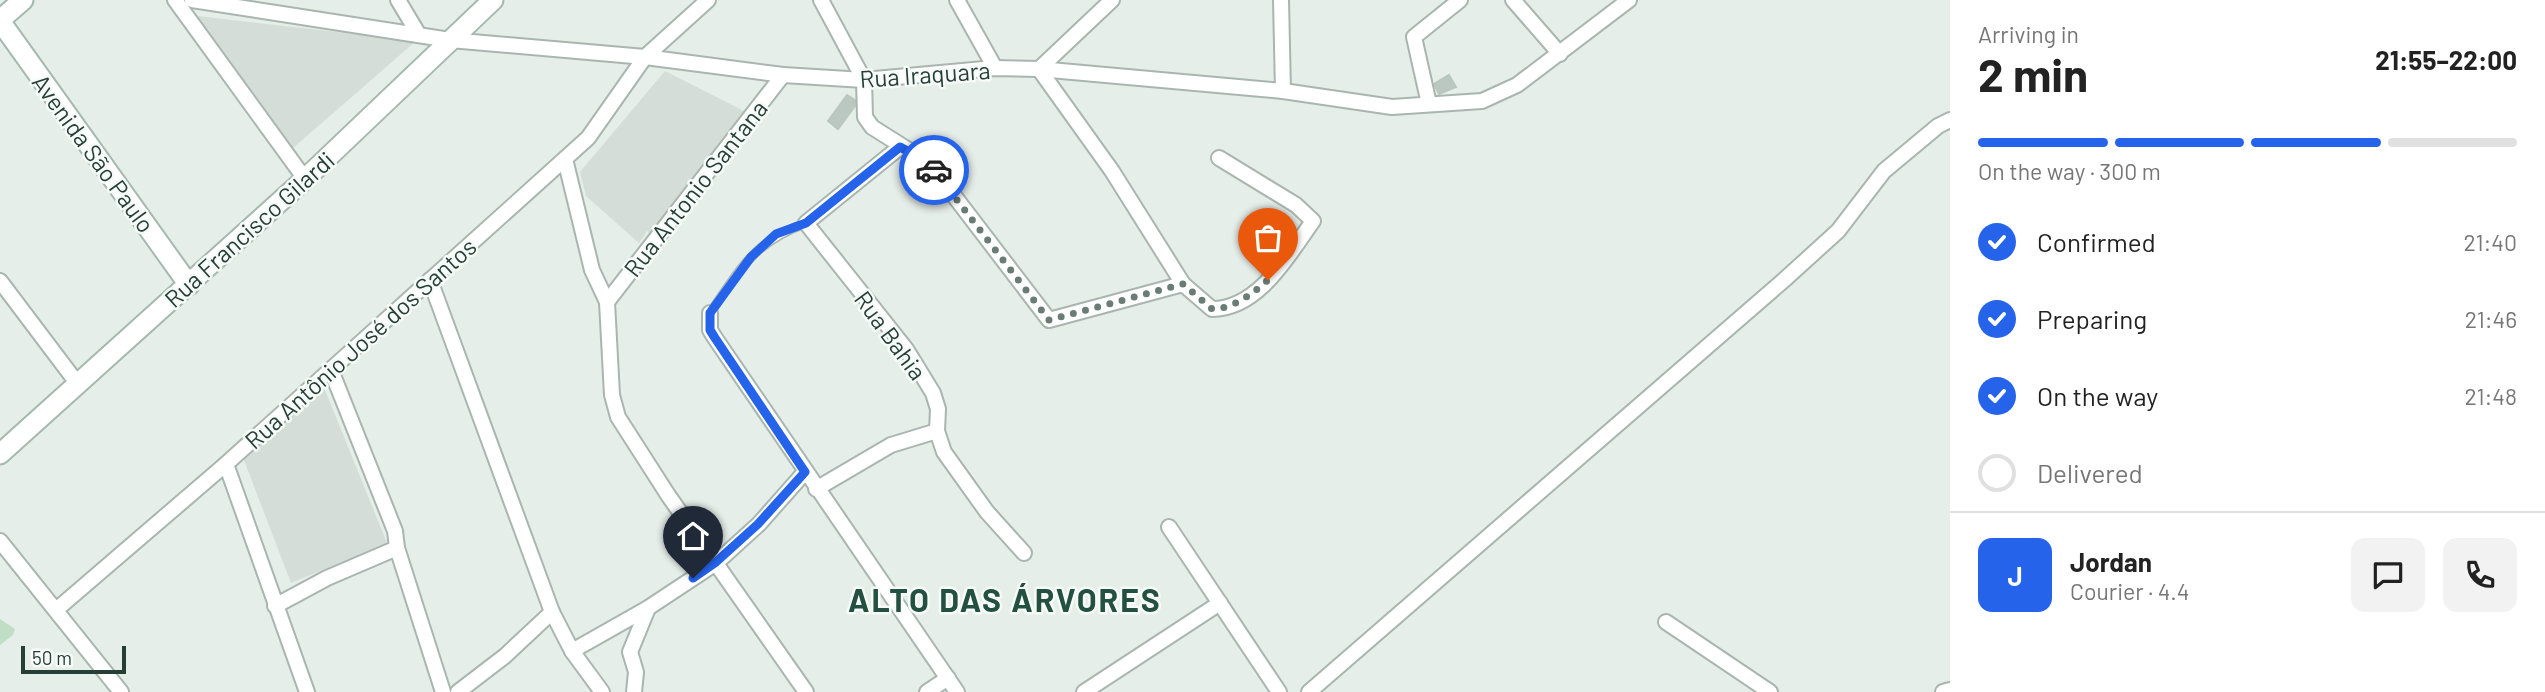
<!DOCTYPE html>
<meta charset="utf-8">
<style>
body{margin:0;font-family:Barlow,sans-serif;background:#f2f2f2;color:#222;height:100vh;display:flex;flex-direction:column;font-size:26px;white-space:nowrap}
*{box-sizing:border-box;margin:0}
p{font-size:23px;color:#767676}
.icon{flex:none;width:38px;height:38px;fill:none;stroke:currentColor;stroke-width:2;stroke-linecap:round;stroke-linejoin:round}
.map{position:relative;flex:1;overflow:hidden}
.details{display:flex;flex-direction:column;background:#fff;width:595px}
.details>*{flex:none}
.scale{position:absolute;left:21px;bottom:18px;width:105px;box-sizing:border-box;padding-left:7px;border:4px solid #263f36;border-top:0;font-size:19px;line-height:24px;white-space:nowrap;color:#263f36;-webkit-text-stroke:5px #f6faf8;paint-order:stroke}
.pin{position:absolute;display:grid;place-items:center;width:60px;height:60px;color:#fff;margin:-72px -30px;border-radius:50% 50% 50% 0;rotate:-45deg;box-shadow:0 0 7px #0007}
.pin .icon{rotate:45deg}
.courier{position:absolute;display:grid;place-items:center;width:70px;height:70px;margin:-35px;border:5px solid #2563eb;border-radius:50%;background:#fff;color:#222;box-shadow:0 2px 9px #0007}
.overview em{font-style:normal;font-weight:700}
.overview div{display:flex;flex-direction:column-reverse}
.overview{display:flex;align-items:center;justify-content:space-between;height:119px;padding:0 28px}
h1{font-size:46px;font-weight:700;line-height:52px}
.bar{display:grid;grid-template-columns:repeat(4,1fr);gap:10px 7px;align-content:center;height:84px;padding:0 28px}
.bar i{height:9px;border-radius:5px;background:#e0e0e0}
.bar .current{background:#2563eb}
.bar p{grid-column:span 4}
.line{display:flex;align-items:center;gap:18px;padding:0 28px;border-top:2px solid #e0e0e0}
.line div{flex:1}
.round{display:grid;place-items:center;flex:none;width:74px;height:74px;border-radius:14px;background:#f2f2f2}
ol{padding:0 28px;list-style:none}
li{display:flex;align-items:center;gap:21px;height:77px}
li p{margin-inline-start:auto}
li .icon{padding:7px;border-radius:50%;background:#2563eb;color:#fff;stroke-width:4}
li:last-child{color:#767676}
li i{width:38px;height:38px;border:4px solid #e0e0e0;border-radius:50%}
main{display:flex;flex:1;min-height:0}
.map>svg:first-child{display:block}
.built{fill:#d4ddd8}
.green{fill:#c0ddc6}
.building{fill:#bbc8c2;stroke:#b8c7c0;stroke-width:2}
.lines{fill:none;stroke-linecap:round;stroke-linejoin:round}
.lane-casing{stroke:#a9b6b0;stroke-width:10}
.street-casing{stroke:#a9b6b0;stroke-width:18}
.secondary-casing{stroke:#a5b9b0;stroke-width:23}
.lane{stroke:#fff;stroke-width:7}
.street{stroke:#fff;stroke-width:14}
.secondary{stroke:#fff;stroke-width:19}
.done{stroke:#697c75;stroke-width:7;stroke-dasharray:0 12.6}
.route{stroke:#2563eb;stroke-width:9}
.labels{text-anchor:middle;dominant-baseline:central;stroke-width:5;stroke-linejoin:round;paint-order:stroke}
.street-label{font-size:24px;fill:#263f36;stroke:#f6faf8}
.district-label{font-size:32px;font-weight:bold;letter-spacing:2px;fill:#235041;stroke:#f6faf8}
</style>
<main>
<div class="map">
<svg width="1950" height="692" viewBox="0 0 1950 692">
<rect width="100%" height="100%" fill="#e6eee9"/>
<g class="built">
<polygon points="197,16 416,41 293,148"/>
<polygon points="665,71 746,112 653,235 647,231 639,243 586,196 580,172"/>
<polygon points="321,380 387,543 291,583 242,455"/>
</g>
<polygon class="green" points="0,619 15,629 13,635 0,645"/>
<g class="building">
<polygon points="1449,75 1456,87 1439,94 1434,84"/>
<polygon points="847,95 855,100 855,106 838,129 828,121"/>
</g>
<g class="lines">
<g class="lane-casing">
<path id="lane" d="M710,313C742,268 752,243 806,223"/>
</g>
<g class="street-casing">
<g id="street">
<polyline points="175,0 305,179"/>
<polyline points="192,0 450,40 645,57 783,75 864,80 995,68 1039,69 1283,91 1392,107 1482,101 1517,85 1629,0"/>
<polyline points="398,0 419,35"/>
<polyline points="821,0 864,80 865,117 872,127 929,163 1049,320 1183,284"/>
<polyline points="957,0 995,68"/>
<path d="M1112,0L1039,69L1112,171L1183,284L1212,309C1259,309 1289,254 1313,221L1296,205L1219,158"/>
<polyline points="1281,0 1283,91"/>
<polyline points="1513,0 1560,54"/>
<polyline points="1429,104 1414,37 1460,0"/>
<polyline points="900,147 806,223 906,349 933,393 938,409 937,431 944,452 987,512 1024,553"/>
<polyline points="565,159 592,270 607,302 612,395 618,417 668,495 806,692"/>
<polyline points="430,280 552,612 572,651 602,692"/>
<polyline points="0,281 77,383"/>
<polyline points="607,302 783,75"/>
<polyline points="710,313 710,330 715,338 957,692"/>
<polyline points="331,370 395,531 397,548 443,692"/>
<polyline points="226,464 307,692"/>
<polyline points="816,489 891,445 937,431"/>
<polyline points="1169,527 1279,692"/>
<polyline points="0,541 121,692"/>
<polyline points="275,606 327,578 397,548"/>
<polyline points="56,610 226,464 588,138 645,57 708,0"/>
<polyline points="1666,622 1770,692"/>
<polyline points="572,651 648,608 716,563 759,524 805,472"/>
<polyline points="458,692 505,656 552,612"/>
<polyline points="634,692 636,672 630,652 648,608"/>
<polyline points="927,692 948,678"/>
<polyline points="1084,692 1220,603"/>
<polyline points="1309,692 1784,280 1838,231 1884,171 1938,126 1950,120"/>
<polyline points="1943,692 1950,690"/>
</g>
</g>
<g class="secondary-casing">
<g id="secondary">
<polyline points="0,20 23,0"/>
<polyline points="0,21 189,285"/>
<polyline points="0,454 305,179 493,0"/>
</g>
</g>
<use href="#lane" class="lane"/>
<use href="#street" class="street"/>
<use href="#secondary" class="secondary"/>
</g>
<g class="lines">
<path class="done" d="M934,170L1049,320L1183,284L1212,309C1233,309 1252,294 1268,280"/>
<polyline class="route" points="693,578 716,562 758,524 805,472 715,338 710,330 710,313 751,257 776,234 806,223 900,147 929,163 934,170"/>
</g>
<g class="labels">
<g class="street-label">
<text transform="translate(925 74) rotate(-4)">Rua Iraquara</text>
<text transform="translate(94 153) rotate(54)">Avenida São Paulo</text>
<text transform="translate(695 188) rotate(-52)">Rua Antonio Santana</text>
<text transform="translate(249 229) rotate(-42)">Rua Francisco Gilardi</text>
<text transform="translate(891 335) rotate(54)">Rua Bahia</text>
<text transform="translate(360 343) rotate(-42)">Rua Antônio José dos Santos</text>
</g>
<g class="district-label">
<text x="1005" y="599">ALTO DAS ÁRVORES</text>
</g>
</g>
</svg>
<div class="scale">50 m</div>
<div class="pin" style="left:1268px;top:280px;background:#ea580c"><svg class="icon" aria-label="bag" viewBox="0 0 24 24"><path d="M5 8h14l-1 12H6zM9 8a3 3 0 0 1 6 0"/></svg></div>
<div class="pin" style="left:693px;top:578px;background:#1f2937"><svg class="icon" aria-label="home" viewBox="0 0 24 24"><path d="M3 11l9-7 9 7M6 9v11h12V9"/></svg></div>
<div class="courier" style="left:934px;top:170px"><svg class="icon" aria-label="car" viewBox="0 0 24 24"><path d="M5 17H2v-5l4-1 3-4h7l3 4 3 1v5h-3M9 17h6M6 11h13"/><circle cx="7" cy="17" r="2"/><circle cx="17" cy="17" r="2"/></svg></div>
</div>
<section class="details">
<div class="overview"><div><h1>2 min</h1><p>Arriving in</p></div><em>21:55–22:00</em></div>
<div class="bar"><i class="current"></i><i class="current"></i><i class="current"></i><i></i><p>On the way · 300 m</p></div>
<ol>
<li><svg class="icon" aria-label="check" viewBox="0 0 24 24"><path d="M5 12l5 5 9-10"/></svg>Confirmed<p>21:40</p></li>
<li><svg class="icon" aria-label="check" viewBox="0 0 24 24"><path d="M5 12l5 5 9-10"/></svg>Preparing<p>21:46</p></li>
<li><svg class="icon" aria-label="check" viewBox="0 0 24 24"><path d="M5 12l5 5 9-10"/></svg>On the way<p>21:48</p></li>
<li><i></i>Delivered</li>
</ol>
<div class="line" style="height:126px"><b class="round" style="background:#2563eb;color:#fff">J</b><div><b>Jordan</b><p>Courier · 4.4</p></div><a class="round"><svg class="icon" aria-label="chat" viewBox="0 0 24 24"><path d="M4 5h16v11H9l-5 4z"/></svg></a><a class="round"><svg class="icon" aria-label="phone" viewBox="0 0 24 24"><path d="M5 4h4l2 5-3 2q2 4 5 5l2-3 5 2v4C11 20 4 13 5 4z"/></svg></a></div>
</section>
</main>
